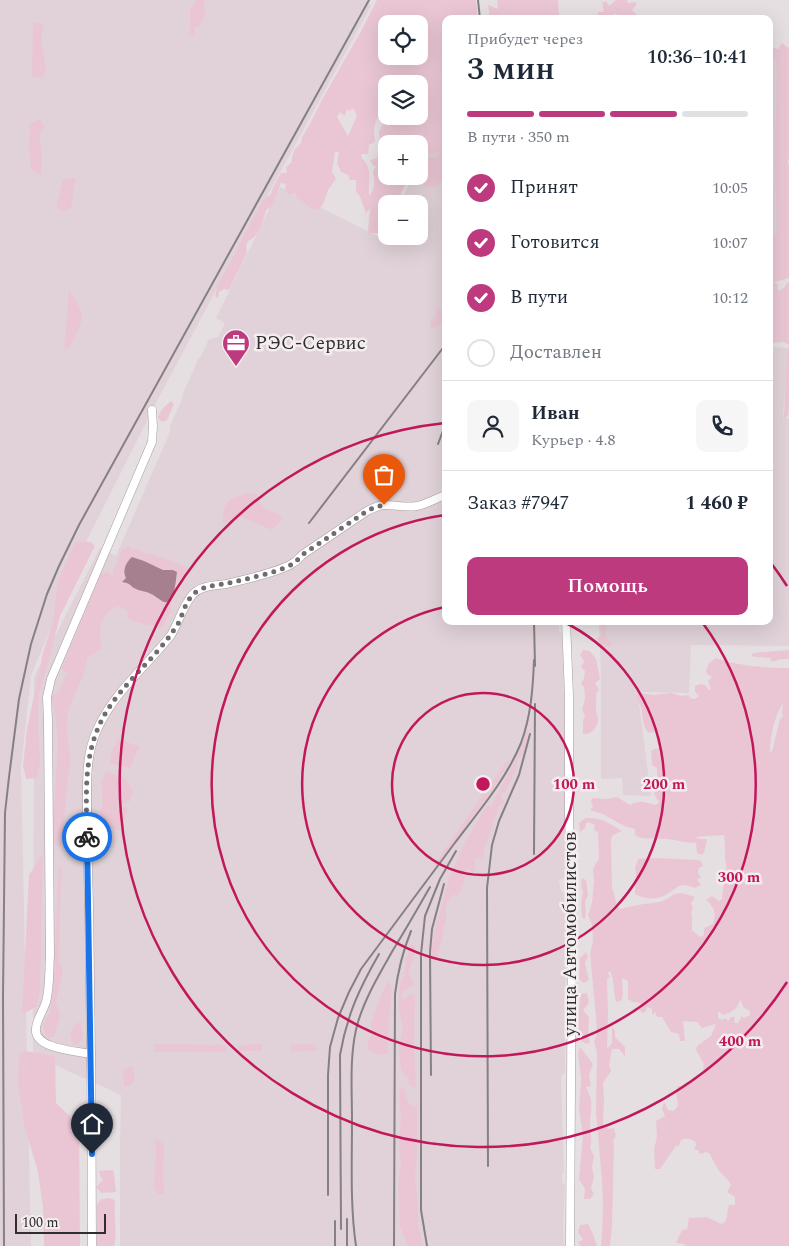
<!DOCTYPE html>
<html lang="ru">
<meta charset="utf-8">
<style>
body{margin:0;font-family:Spectral,serif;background:#f6f6f7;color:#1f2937;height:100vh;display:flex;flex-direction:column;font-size:19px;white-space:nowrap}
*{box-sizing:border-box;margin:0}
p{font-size:16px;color:#747a83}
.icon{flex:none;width:28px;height:28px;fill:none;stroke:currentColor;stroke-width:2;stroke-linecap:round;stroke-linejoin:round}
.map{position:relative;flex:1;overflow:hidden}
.details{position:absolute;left:442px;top:15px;width:331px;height:610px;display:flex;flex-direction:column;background:#fff;border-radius:10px;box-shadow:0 5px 20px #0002}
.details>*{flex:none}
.buttons{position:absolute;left:378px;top:15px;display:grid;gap:10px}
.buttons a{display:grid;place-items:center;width:50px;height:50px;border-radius:10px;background:#fff;box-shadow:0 5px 20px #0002;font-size:25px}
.scale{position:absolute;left:15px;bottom:12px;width:91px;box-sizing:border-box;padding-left:5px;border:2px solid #312e2f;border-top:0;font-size:14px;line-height:18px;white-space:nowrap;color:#312e2f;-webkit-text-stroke:4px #f4edef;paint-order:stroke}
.pin{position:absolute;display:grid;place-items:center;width:42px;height:42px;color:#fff;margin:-51px -21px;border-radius:50% 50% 50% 0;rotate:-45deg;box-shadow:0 0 5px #0007}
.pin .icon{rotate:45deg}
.courier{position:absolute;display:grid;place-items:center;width:50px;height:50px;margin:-25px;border:4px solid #1a73e8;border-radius:50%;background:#fff;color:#222;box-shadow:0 1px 6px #0007}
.headline em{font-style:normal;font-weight:600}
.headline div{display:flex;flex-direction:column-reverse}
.headline{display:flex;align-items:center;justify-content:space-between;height:85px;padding:0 25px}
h1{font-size:32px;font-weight:600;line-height:38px}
.bar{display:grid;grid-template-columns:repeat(4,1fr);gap:8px 5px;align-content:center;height:60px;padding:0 25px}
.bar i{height:6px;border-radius:4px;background:#e0e1e3}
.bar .on{background:#be3a7e}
.bar p{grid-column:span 4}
.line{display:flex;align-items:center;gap:12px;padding:0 25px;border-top:1px solid #e0e1e3}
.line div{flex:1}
.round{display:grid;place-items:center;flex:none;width:52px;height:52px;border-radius:10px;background:#f6f6f7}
ol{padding:0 25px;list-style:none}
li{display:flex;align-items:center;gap:15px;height:55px}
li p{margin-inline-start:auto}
li .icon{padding:5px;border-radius:50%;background:#be3a7e;color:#fff;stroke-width:4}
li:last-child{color:#747a83}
li i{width:28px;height:28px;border:2px solid #e0e1e3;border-radius:50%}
.action{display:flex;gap:10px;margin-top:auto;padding:10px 25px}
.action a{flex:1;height:58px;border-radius:10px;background:#be3a7e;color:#fff;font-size:20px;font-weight:600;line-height:58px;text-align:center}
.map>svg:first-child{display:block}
.built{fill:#e0d2d8}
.green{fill:#eac6d4;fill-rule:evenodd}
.water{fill:#a6808f}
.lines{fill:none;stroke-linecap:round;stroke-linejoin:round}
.minor-casing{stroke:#a59ea0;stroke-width:9}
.minor{stroke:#fff;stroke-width:8}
.rail{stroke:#858082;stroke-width:2}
.done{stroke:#706c6e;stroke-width:5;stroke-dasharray:0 9}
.route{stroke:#1a73e8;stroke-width:6}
.ring{fill:none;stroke:#c2185b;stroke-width:2.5}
.labels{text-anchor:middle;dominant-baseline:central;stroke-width:5;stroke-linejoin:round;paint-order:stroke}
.poi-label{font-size:19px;fill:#312e2f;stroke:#f4edef;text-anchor:start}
.street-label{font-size:19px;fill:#312e2f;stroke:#f4edef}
.centre{fill:#c2185b;stroke:#f4edef;stroke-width:2.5}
.ring-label{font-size:15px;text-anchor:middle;font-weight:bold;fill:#c2185b;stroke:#f4edef;stroke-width:5;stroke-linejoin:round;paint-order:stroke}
</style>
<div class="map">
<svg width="789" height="1246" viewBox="0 0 789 1246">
<rect width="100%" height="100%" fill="#e6dfe2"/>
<g class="built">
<polygon points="0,0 366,0 371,6 229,266 158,399 87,540 31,676 21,767 31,1246 0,1246"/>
<rect x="770" y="60" width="8" height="177"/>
<polygon points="446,103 446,621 559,621 559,632 562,633 565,730 567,877 559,880 561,891 566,894 565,1072 561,1077 564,1173 562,1174 562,1182 565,1185 563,1222 564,1246 120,1246 120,1149 121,1095 33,1055 34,677 100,548 116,556 170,432 170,426 183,397 182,396 199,357 200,358 209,339 218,337 225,323 216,318 280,187 383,239 386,232 386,236 419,236 419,204 400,204 413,176 419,176 419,160 428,136"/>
<polygon points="770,347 788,348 783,417 789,419 789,646 691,645 689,693 641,692 639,703 651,796 623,795 622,778 601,779 601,677 599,621 770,621"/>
</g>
<g class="green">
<polygon points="197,0 205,0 204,3 205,14 200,26 194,28 195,35 188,36 190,29 190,8"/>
<path d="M377,0H476L478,19H446V178L434,187L425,186L418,176L419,161H420L425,155L430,158L439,157V152L431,154L427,150H420V142L417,144H386V176H414C405,180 401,195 397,204H386V226L383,233H368L370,208L366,213L360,197L356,191V180H350L348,175L341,172L337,163L339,152H335L332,172L336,179L328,190L324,202L319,210L311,208L296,197L295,193L291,195L288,194L285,188L286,184L281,183L272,206L266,210C263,221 260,236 248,241L246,246L247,253L229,290L224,289L219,292L218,298L215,297L218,284L232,259L243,237L263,200L271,194L273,188L281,173H287L286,167L291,163L294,150L301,143L302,137L311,122L323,98L360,33ZM386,24H419V56H386ZM386,84H419V116H386ZM353,108L357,116L348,136L337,117L340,112L345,116L347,109L350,111ZM381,112L384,121L379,132L380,146L377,158L370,160L372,164L376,167L373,171C374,179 376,189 369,196C368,184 373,166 362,159L361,154H368L369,145L375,142C373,128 374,123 381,112Z"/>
<polygon points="497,0 558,0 559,19 490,19 488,5 498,9"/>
<polygon points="616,0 628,0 627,1 628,3 636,2 636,5 632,10 637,15 625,17 624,19 618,19 618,15 615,13 613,19 603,19 604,15 598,16 598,12 604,12 602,3 606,1 609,6"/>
<polygon points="36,22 44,24 41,37 46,70 42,78 32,76 33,24"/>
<polygon points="782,43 789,48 789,159 788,159 788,164 789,164 789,278 774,282 778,285 778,291 784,288 787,283 789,282 789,407 788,416 784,418 787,354 789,345 784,342 770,343 770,236 774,236 776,234 777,227 775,166 777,70 776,60 770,59 770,47 778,49"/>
<polygon points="40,119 45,127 39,134 42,152 41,176 31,169 29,150 30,123"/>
<polygon points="76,177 71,208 62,211 56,207 63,179 65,180"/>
<path d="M69,290C73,296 79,304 81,312C85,321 74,337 70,347L64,349Z"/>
<path d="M436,307L446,313C446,320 441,325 434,328L430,326L431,321L436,315Z"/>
<path d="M171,401L174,404L167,420L162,422L158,418C160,410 165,406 171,401Z"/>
<path d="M248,493L257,494C261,509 265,509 279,514L282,519L272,530L242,517L223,524C222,501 228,499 248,493Z"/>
<polygon points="75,542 91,542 95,546 60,616 50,656 39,693 38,728 40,762 37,778 26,779 23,766 27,729 43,653 53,621 58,581"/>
<path d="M129,546L133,550L134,548C144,554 148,553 157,556C168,559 178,564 188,568L180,580L176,583L177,572L173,570H163L156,566L126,578L123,581L130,583L135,589L148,592L164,602L171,604L170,613L162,628L146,625L128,619L127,610L117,606C99,617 98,629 102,648L87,658C86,680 69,698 67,720C66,735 70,748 70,762C70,770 67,777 67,785C65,805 65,826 61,846L55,845L53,821L58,745L55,712L51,696L59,692L67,672L61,669L101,574L107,572L113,576V572L123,548H126Z"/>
<path d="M599,621H604L606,627V636L612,645L610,647C604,646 600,645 597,639L602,634L599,627L602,625Z"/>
<path d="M583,650L590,651L596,659L600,679L595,683L599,690L596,693C597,700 596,704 596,710C596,713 598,715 598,718C599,727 591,735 583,734V721L585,717L582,709L585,699L584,687L581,684L584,678L585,671L581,667L584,661L580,655Z"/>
<path d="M789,650V659H781L772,662L770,658C764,657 758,658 751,656L753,653Z"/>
<path d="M716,658C739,666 765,668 789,668V1246H685L684,1244L676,1243L682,1230L687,1229L689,1218L707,1217L721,1224L725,1222C729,1214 726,1212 729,1205H735V1197L727,1192L731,1185L727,1179L719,1171L709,1153L705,1152L702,1154L699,1153V1150H694L696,1144C693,1138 687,1138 681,1140L679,1146H676L660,1169H655L654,1149L657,1137L656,1121L665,1116L662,1109L664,1102L668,1110L674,1111L678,1106L676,1091L678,1086L684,1087L689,1084L694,1079L700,1077L703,1070L704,1064L696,1050L697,1046L711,1036L716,1024L702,1028L697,1022L683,1021L685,1041H680L679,1034L671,1032L662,1017H657L655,1012L652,1015V1009L647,1007L645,1012L642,1013L639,1009L641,1003L633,1002L628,999V981L622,978L623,994L621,1001L616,1002C613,992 615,981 610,971L608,973L610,977L607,979V982L608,1015L607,1049L612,1043V1026L615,1031V1037L625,1047V1056L619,1049H612L609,1065L611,1071L603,1083L604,1098L603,1126L609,1129L614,1128L616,1136L613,1140L614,1145L612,1227L610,1246H601L602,1233L603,1206L602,1181L596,1113L597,1053L594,1042L597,1034L596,1017L590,953L593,941L592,925L588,915L592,903L594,881L593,869L596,863L599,859L598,833L594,830L595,825L588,822L586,824L585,828L580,832L579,823L585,818C600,817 610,823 622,831L613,835L611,839L612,888C616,896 614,901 620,909C628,907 636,905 644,904C656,903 665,902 674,894L682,893L695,897L691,903L693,909L691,912L692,917V930L700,937L704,935V928L713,924C716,913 715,908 706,900L712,896L719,901L722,899L724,881L727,872L725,858V848L724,835L695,837L700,839H707L704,853L701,855L697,853L696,843C684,843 678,840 667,839C657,837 643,841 635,835V829L624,826L603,814L590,810L593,806L591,802L592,798L606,799L617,797L630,805C640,799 646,803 656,805L659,802L654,794L657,786V768L652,765L651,751L654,749H657L659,747L657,742L659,733L656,731L649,733C639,723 646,709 636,698L637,694L639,693L654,695L671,693L682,696L689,695L690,698L695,699L699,696L695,692V686L700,684L705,685L709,690L711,689L708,681L712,677L707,674L706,671L709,663ZM783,703L782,713L783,716L780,719L772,751L770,752C770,737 775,715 783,703ZM740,999L744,1008L750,1011V1015L744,1018L742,1016L738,1023H734L735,1017H731L728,1021L726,1018L722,1020L718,1018V1011L723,1015C733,1012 738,1009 740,999Z"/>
<path d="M528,728L529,730L524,754L518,759L515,773L505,792L501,793V797L504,801L503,804L497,807L498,813C491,821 494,820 492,828C488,839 483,848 483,860L478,857L474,861L476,868L472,873L468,867L460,893L456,896L453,893L451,898L446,904V922L443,928V935L437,958L432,956L431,949L434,932L449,878L465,842L487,805L492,806C496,793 503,785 509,773C517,759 523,743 528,728Z"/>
<path d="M118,739L125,741L139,747L130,768L110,763C110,754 114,746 118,739Z"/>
<polygon points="507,761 510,761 490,794 437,866 434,865"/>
<polygon points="107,771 124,778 133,791 130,801 125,803 120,803 120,806 128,808 120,831 108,826 100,813 103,802 101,782"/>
<polygon points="43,853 40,992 36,1007 22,1014 29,875"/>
<path d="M656,858L700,860L703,866L699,868L698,872L701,878L697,879L701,885L695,888C692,887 687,885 683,885C679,885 676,888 673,890C661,900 648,901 635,894L636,874L635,868L638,859Z"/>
<polygon points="60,864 62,871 60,907 59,961 63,972 56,1002 60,1017 54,1037 48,1038 44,1032 43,1025 50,1012 52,999 56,932 57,893"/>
<polygon points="582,878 586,880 588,896 585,901 586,911 585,919 582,918 581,905 583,892 581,885"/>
<polygon points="411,944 415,946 413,959 408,971 414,984 401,994 403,1000 409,995 415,995 414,1041 416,1088 410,1086 408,1077 404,1075 401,1069 399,1053 401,1036 403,1029 399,1010 399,992 401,980 404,976 406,959"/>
<polygon points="586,952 588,956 585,963 589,980 584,983 579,979 580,958"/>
<path d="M389,981C394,993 389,1008 389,1021C388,1032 389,1042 388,1053L378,1055L368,1050V1041L373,1034C372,1031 371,1029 371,1026C372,1017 383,988 389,981Z"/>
<path d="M587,993L589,1003L583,1010L589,1017L588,1036L590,1042L587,1044L582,1042C577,1027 578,1010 581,994Z"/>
<polygon points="76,1023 80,1023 83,1037 78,1044 73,1045 70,1033"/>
<polygon points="155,1044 226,1045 226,1052 155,1052"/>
<polygon points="262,1044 262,1051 238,1051 239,1045"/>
<polygon points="314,1044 318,1050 291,1052 291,1045"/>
<path d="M580,1047L593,1064L589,1075L591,1086L586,1087C594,1102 591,1107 590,1123C590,1132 593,1139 590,1148L594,1156L592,1168L594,1177L591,1188L594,1194L590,1199H584L585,1189L579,1179L583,1135L579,1109L581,1079L578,1053Z"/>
<polygon points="25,1051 55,1056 56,1103 79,1125 80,1246 44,1246 43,1208 38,1172 24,1124 18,1083 19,1054"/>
<polygon points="133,1066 135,1080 131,1085 124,1086 123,1071 128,1067"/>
<polygon points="401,1088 404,1088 408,1103 417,1107 417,1152 415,1178 418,1203 418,1223 423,1246 408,1246 400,1226 398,1183 401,1163 399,1144 401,1117 399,1093"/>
<polygon points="155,1138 164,1144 163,1179 164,1189 163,1194 158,1194 154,1188 156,1150"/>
<polygon points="113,1170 114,1174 116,1192 101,1193 96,1187 103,1180 100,1176 99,1171"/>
<path d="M109,1198L115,1200C113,1215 118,1231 114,1246H97V1205L101,1199Z"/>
<polygon points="588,1224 593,1234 597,1246 580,1246 578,1242 583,1240 578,1232 580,1225"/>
</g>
<path class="water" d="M132,557L144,561L163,570H173L177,572C176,578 175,605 164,602C161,601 154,595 151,594C146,591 140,591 136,589C128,585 133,584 122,582L126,578C122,571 126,562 132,557Z"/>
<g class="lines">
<g class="minor-casing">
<g id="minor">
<polyline points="566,621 569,696 569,815 572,926 570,1246"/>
<path d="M91,1054C76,1051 33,1049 36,1028C37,1019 43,1011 46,1002C50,987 49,971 50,955L48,721L47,697L51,679L152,442L153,426L152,410"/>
<path d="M92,1246C92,1133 91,1019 89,906C88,872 87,838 87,804C87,779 86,754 97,730C113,693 146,667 171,635C179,622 183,605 193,594C202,585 215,586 226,584C243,580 280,572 293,563C297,561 299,558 302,555L367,511C373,508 379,505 385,505C396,505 406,508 417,506C427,504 436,498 446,495"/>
</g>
</g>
<use href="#minor" class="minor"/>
<g class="rail">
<polyline points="478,0 480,19"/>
<polyline points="438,444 446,423"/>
<polyline points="309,523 446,344"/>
<polyline points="534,621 535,666"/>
<polyline points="534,854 535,704"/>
<polyline points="431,1075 430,952 432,929 444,884"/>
<polyline points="488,1166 487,888 492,845 499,821 519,775 530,734"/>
<path d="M328,1195V1075L330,1047L338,1018L349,992L361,969C392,927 423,886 454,844C478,812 506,780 521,743C531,716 533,688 534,660"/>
<polyline points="347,1219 347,1246"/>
<polyline points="335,1221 335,1246"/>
<path d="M341,1229L340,1055C347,1015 359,989 379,954"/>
<polyline points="4,1246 3,995 5,813 9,777 19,699 31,644 47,594 59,566 79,525 369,0"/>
<path d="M356,1246C350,1205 352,1162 352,1120C352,1088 349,1053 358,1022C366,996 380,973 393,950C406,929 418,908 430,887"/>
<path d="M394,1246L395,994C398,970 402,953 411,931"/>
<polyline points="427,1246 421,1210 421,954 425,916 440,879 456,851"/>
</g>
</g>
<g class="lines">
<path class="done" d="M87,837C86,782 82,739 119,694C135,674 154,657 169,637C172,633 175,628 178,624C184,612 186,597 199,590C209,585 219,585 229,583C245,579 281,572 294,563C297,561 299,558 302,555L367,511L375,507L384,505"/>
<polyline class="route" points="87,837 92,1154"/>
</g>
<g class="ring">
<circle cx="483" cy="784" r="91"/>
<path d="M562 621A181 181 0 1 1 445 607"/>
<path d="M702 622A272 272 0 1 1 445 515"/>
<path d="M787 982A363 363 0 1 1 445 423M771 563A363 363 0 0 1 787 586"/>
</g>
<defs>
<g id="office-pin" transform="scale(1.4375)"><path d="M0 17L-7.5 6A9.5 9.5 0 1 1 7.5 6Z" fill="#be3a7e" stroke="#f4edef"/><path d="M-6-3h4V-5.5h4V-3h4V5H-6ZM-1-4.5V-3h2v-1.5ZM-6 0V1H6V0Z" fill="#fff"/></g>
</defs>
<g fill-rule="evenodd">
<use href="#office-pin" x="236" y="343"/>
</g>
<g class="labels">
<g class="poi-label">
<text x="255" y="343">РЭС-Сервис</text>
</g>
<g class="street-label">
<text transform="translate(570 934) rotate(-90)">улица Автомобилистов</text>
</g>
</g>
<circle cx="483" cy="784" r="8" class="centre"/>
<g class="ring-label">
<text x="574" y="789">100 m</text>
<text x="664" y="789">200 m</text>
<text x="739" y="882">300 m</text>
<text x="740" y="1046">400 m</text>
</g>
</svg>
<div class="buttons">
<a><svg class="icon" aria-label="locate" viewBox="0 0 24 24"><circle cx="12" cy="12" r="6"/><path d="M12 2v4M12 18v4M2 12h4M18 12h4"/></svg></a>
<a><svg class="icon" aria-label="layers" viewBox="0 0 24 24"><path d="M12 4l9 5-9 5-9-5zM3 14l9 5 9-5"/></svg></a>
<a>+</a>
<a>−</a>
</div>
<div class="scale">100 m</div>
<div class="pin" style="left:384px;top:505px;background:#ea580c"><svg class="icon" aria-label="bag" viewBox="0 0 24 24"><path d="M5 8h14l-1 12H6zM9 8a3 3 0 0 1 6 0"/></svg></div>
<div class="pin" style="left:92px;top:1154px;background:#1f2937"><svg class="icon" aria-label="home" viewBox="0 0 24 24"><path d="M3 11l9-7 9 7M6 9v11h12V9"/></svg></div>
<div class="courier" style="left:87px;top:837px"><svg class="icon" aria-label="bike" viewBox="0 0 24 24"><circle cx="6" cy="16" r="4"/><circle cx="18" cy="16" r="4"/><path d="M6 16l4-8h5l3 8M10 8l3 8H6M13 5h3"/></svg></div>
<section class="details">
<div class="headline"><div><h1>3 мин</h1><p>Прибудет через</p></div><em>10:36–10:41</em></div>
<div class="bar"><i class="on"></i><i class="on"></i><i class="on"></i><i></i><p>В пути · 350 m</p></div>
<ol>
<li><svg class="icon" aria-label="check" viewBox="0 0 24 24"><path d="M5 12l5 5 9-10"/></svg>Принят<p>10:05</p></li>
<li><svg class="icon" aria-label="check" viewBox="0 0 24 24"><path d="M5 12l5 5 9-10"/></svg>Готовится<p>10:07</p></li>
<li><svg class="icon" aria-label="check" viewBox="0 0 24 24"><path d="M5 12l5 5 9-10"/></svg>В пути<p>10:12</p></li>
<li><i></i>Доставлен</li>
</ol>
<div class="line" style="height:90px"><a class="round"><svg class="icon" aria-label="person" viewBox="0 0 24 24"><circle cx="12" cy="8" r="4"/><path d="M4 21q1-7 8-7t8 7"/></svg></a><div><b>Иван</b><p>Курьер · 4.8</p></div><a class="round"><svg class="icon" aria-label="phone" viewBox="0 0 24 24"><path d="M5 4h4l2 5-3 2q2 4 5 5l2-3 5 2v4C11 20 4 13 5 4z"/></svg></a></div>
<div class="line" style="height:65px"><div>Заказ #7947</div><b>1 460 ₽</b></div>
<div class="action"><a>Помощь</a></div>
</section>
</div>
